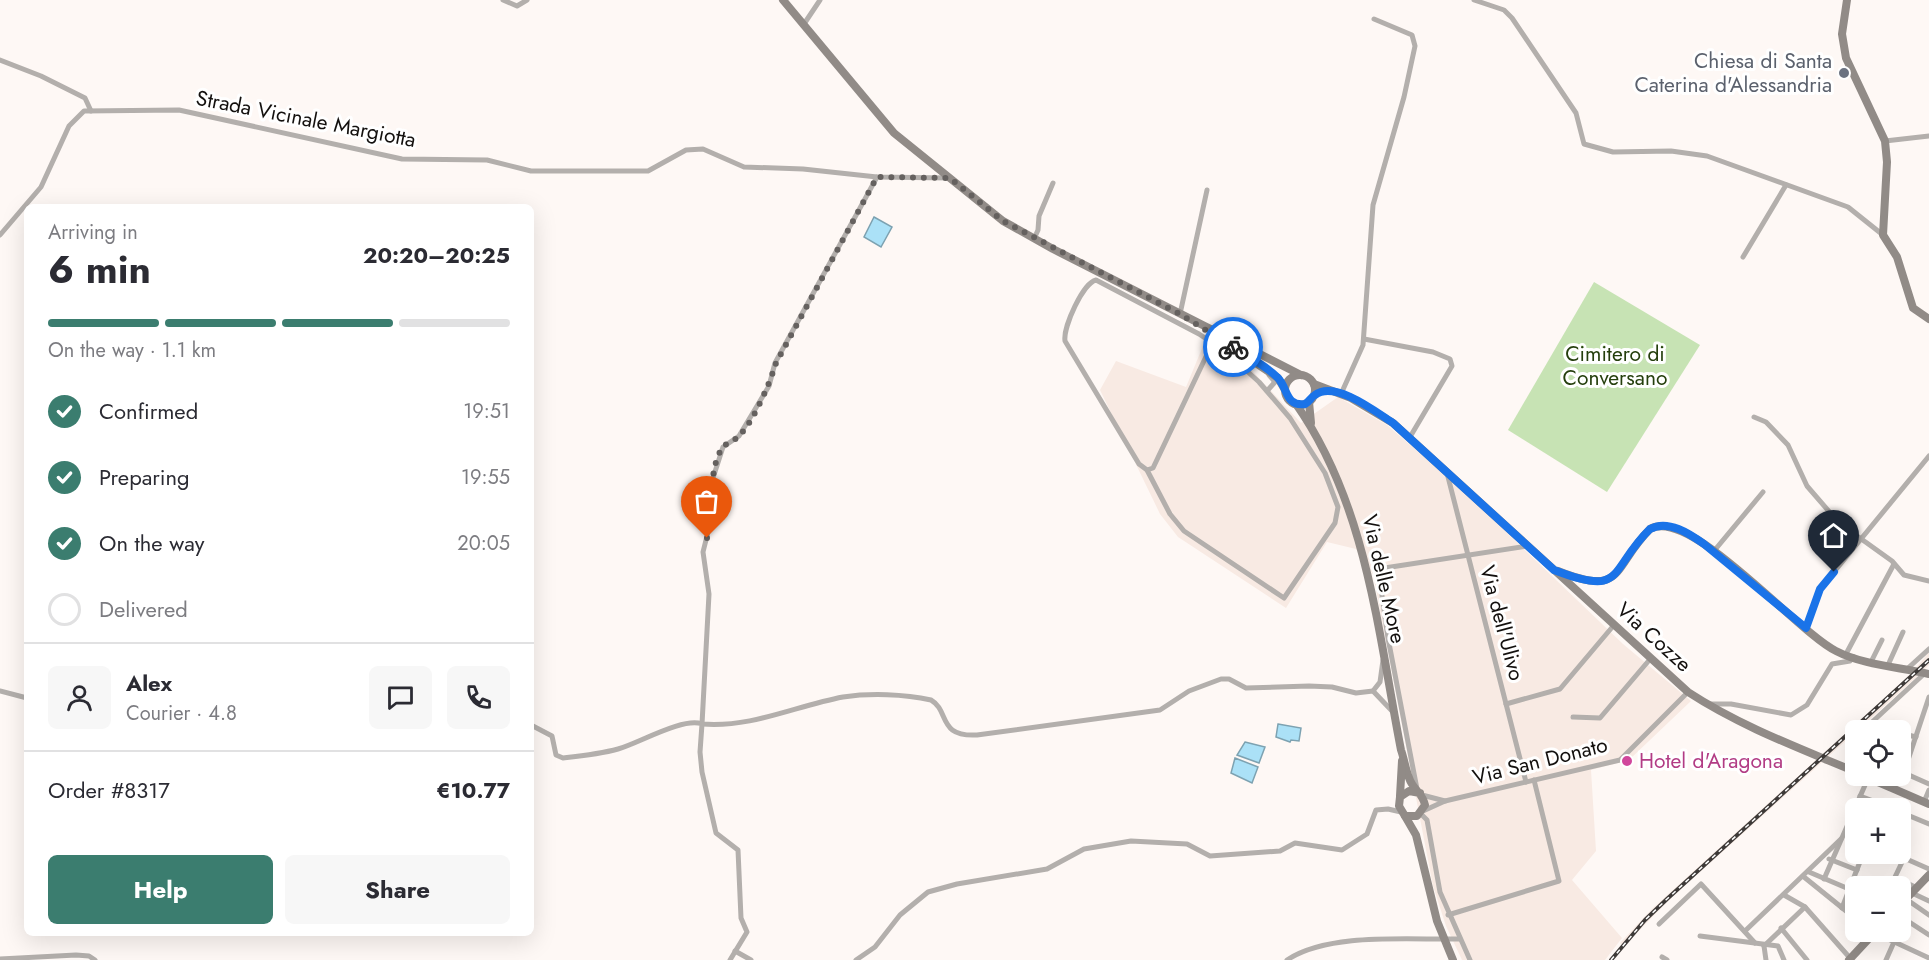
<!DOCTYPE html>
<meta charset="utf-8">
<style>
body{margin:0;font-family:Jost,sans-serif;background:#f7f7f7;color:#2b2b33;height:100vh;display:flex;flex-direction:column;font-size:22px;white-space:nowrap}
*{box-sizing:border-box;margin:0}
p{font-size:20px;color:#7c7c81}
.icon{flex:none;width:33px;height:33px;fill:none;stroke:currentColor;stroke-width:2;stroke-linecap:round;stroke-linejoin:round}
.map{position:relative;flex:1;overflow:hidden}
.side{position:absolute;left:24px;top:204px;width:510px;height:732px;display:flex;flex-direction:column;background:#fff;border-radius:9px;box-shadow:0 6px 24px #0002}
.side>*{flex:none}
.buttons{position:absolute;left:1845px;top:720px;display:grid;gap:12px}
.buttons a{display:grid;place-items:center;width:66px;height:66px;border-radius:9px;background:#fff;box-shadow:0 6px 24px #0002;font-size:30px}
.pin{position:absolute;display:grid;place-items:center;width:51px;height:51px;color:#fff;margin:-62px -26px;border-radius:50% 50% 50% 0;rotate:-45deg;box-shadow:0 0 6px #0007}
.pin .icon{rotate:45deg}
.courier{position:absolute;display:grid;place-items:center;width:60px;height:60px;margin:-30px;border:4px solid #1a73e8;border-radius:50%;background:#fff;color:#222;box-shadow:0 2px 8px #0007}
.headline em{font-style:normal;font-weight:700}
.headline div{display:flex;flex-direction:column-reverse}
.headline{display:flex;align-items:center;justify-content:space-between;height:102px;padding:0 24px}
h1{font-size:39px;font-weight:700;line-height:45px}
.bar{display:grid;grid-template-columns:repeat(4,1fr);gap:9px 6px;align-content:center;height:72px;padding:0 24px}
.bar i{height:8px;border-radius:4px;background:#e1e1e2}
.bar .on{background:#3b7d6f}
.bar p{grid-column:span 4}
.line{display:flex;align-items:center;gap:15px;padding:0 24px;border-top:2px solid #e1e1e2}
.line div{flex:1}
.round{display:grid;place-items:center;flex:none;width:63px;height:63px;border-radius:9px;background:#f7f7f7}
ol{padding:0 24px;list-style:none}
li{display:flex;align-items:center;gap:18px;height:66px}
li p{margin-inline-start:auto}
li .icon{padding:6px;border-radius:50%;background:#3b7d6f;color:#fff;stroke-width:4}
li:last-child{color:#7c7c81}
li i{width:33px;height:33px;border:3px solid #e1e1e2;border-radius:50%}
.action{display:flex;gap:12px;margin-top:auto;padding:12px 24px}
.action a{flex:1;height:69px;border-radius:9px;background:#3b7d6f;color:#fff;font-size:24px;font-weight:700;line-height:69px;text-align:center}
.action a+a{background:#f7f7f7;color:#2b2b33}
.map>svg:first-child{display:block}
.built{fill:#f8eae3}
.green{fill:#c7e3b4}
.water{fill:#abe1f7;stroke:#7da2b1;stroke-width:1.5}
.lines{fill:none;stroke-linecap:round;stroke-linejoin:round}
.street{stroke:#b3afac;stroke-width:5}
.secondary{stroke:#918b87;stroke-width:8}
.rail-casing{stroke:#3e3a38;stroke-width:4}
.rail{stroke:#fff;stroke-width:1.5;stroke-dasharray:4.5;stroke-linecap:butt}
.done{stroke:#65615f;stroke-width:6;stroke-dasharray:0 10.8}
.route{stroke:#1a73e8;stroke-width:8}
.worship-dot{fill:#6b7280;stroke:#fff;stroke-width:2}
.hotel-dot{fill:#d1479c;stroke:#fff;stroke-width:2}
.labels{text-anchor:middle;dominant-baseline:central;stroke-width:6;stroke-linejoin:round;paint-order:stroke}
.worship-label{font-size:21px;fill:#5b616d;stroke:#fff;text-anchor:end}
.street-label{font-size:21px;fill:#13100e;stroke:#fff}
.park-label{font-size:21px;fill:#253f0d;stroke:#fff}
.hotel-label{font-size:21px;fill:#b23c85;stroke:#fff;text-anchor:start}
</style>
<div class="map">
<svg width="1929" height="960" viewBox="0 0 1929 960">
<rect width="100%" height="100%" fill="#fef8f5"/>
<g class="built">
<polygon points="1211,338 1243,361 1301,423 1338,397 1387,425 1457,485 1623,644 1691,701 1629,760 1591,770 1596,851 1572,880 1622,938 1605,960 1462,960 1446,926 1433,886 1373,574 1356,549 1327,542 1286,608 1178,537 1160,514 1100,390 1116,361 1186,387 1203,346"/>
<polygon points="1929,652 1929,665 1920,674 1671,898 1623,947 1620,943 1652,909 1911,674"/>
</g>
<polygon class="green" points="1594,282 1700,345 1607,492 1508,430"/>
<g class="water">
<polygon points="874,217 892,227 881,247 864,237"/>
<polygon points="1278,724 1301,728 1299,741 1291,740 1290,742 1276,737"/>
<polygon points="1245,742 1265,747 1259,763 1237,755"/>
<polygon points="1235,758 1258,767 1252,783 1231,773"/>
</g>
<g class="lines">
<g class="street">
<polyline points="503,0 517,6 527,0"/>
<polyline points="1474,0 1504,10 1512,18 1576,113 1584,144 1613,152 1671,151 1707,156 1848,207 1883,235"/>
<polyline points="804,24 820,0"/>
<polyline points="0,60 41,76 85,98 91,111"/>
<polyline points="1885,141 1929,136"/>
<path d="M877,177L775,363L769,386L739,436L723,447L712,481L710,524L703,552L709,594L702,724C752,728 795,706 843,697C870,693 904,694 931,700C950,711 937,737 977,735L1160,710L1189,691L1221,679H1229L1246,688L1309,686L1332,687L1356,693L1373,691"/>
<polyline points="0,235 41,187 69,126 84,111 179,110 402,159 487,160 531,171 648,171 686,150 703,149 744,167 803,169 877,177 950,178"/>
<polyline points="1034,239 1038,230 1039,216 1053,183"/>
<polyline points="1743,257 1786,185"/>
<path d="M1096,280L1199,334L1226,352L1259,382L1290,418L1325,473L1338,507L1335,523L1284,598L1184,531L1170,514L1147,470L1139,464L1065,341C1063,327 1083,283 1096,280Z"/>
<polyline points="1180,314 1207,190"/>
<polyline points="1364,339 1433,352 1450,359 1452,366 1410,437"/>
<polyline points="1267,391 1275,382 1269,375"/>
<polyline points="1341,394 1363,345 1373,205 1404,97 1415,46 1412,35 1374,19"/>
<polyline points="1754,417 1766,422 1788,445 1807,486 1839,523 1892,561 1904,575 1929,581"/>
<polyline points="1147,470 1153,468 1212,344"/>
<polyline points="1447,473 1526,782"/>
<polyline points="1714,551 1763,492"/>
<polyline points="1377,560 1388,638 1417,789"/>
<polyline points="1378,569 1528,546"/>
<polyline points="1806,628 1820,589 1929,456"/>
<polyline points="1846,654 1894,564"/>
<polyline points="1383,660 1380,682 1373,691 1393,712"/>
<polyline points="1871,662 1882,640"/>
<polyline points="1888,665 1903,632"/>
<polyline points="1907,669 1929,649"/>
<polyline points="0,691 27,698"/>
<polyline points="1506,704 1560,689 1614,625"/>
<polyline points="1710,704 1731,704 1791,715 1807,705 1832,664 1850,661 1854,657"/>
<polyline points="1573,717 1600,718 1651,658"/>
<polyline points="1870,724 1925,673"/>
<polyline points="1870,724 1892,730"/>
<path d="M531,725L552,736L556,755L563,758C581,756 600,754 618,749C639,743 683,717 702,724L700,752L702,772L716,833L738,850L741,918L747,932L730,960"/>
<polyline points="1900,733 1916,737"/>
<polyline points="1902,772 1929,784"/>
<polyline points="1904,772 1929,697"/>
<polyline points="1422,795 1445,801"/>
<polyline points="1860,796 1892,808"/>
<polyline points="1924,802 1929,790"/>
<polyline points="1423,811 1445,801 1620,760 1688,692"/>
<polyline points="1900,812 1929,824"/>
<polyline points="1421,814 1427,820 1440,892 1470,960"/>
<polyline points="1895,854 1929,869"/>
<polyline points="1904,858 1895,877 1917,888"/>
<polyline points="1829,859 1857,870"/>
<polyline points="1809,872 1856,892"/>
<polyline points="1804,877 1856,919"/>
<polyline points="1824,879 1869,776"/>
<polyline points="1912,893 1929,901"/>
<polyline points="1784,895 1805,907 1850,958"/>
<polyline points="1906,899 1929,915"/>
<polyline points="1842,908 1863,854"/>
<polyline points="1448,915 1559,881 1534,780"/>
<polyline points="1900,916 1929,935"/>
<polyline points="1659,924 1701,884 1755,943"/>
<polyline points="1781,928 1807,960"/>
<polyline points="1745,931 1841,839"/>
<polyline points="1873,932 1929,958"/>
<polyline points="1700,936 1778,946 1784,960"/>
<polyline points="1764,946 1805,907"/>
<polyline points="1764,946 1766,960"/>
<polyline points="735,951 751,960"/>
<polyline points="1662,957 1667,960"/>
<polyline points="0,959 76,955 89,956 95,960"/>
<polyline points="856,960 875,947 900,915 928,892 957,884 1047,869 1084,849 1131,841 1187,844 1210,856 1280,851 1295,843 1342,850 1367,834 1376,810 1388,809 1401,812"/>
<path d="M1287,960C1329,932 1409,940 1459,939"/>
<polyline points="1886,960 1894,942"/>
</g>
<g class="secondary">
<polyline points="783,0 894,133 1003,221 1053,249 1301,375"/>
<polyline points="1847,0 1842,34 1846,58 1885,141 1887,162 1883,235 1897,257 1913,308 1929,319"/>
<polyline points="1214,335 1278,378 1285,390"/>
<circle cx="1300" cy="390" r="15"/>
<path d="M1314,384L1351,398L1393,423L1688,692C1740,726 1799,748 1856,772"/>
<polyline points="1309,402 1311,423"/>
<path d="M1296,404C1367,505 1378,632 1401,750C1405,761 1406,775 1412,784C1417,792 1423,795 1425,805L1417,816H1405L1399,806L1400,797L1409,791L1420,793"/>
<path d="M1558,571C1625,598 1612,567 1650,529C1690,506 1797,632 1836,651C1863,665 1899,667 1929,674"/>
<polyline points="1864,776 1929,804"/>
<polyline points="1400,796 1402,761"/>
<polyline points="1405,816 1416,835 1437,921 1453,960"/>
<polyline points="1900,905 1929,875"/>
<polyline points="1849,960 1875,932"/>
</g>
<g class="rail-casing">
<polyline id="rail" points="1611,960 1645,920 1667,899 1929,660"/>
</g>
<use href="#rail" class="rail"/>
</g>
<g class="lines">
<path class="done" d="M707,538C714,513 707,469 723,447C726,443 734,441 738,437C753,423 770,383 776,363L877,177L950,178L1003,221L1180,314L1233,347"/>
<path class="route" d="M1233,347C1247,356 1265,365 1277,377C1288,387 1285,407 1305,404C1310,401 1311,397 1315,395C1335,380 1376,412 1393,423L1554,570C1626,598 1608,570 1650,529C1668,519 1690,534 1704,544L1806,628L1820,589L1834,572"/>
</g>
<circle class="worship-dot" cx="1844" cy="73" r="6"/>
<circle class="hotel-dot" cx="1627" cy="761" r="6"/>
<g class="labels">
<g class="worship-label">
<text x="1832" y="61">Chiesa di Santa<tspan x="1832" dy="24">Caterina d'Alessandria</tspan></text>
</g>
<g class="street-label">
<text transform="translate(306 119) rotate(11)">Strada Vicinale Margiotta</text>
<text transform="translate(1384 579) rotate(77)">Via delle More</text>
<text transform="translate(1502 623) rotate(75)">Via dell'Ulivo</text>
<text transform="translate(1654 637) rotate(42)">Via Cozze</text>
<text transform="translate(1540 761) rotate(-14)">Via San Donato</text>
</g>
<g class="park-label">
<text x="1615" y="354">Cimitero di<tspan x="1615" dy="24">Conversano</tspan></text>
</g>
<g class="hotel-label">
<text x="1639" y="761">Hotel d'Aragona</text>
</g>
</g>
</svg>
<div class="buttons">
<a><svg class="icon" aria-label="locate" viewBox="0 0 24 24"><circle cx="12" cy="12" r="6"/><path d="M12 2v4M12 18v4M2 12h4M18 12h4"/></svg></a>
<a>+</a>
<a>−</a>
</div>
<div class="pin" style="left:707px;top:538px;background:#ea580c"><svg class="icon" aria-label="bag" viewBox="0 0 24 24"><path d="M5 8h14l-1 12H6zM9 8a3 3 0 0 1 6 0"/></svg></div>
<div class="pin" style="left:1834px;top:572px;background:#1f2937"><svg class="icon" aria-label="home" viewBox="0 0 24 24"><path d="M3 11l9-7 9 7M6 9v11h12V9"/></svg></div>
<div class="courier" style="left:1233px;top:347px"><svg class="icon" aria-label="bike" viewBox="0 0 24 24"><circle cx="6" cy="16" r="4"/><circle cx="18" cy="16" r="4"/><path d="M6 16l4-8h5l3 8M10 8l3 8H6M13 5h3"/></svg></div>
<section class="side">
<div class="headline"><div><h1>6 min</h1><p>Arriving in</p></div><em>20:20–20:25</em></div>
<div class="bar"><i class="on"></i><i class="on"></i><i class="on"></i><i></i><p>On the way · 1.1 km</p></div>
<ol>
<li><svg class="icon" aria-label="check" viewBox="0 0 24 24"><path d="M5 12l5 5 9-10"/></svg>Confirmed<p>19:51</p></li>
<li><svg class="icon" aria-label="check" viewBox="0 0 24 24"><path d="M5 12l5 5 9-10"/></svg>Preparing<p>19:55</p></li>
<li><svg class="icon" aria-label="check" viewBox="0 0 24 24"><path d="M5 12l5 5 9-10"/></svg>On the way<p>20:05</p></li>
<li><i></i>Delivered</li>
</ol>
<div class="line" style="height:108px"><a class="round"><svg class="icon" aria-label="person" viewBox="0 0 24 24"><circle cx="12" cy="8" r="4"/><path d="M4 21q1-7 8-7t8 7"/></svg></a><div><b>Alex</b><p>Courier · 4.8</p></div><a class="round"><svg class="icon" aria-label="chat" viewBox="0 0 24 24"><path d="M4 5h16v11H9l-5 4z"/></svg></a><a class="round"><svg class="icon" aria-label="phone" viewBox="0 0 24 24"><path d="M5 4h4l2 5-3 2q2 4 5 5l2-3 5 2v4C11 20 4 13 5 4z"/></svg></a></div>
<div class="line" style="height:78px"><div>Order #8317</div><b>€10.77</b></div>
<div class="action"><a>Help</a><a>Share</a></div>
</section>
</div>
